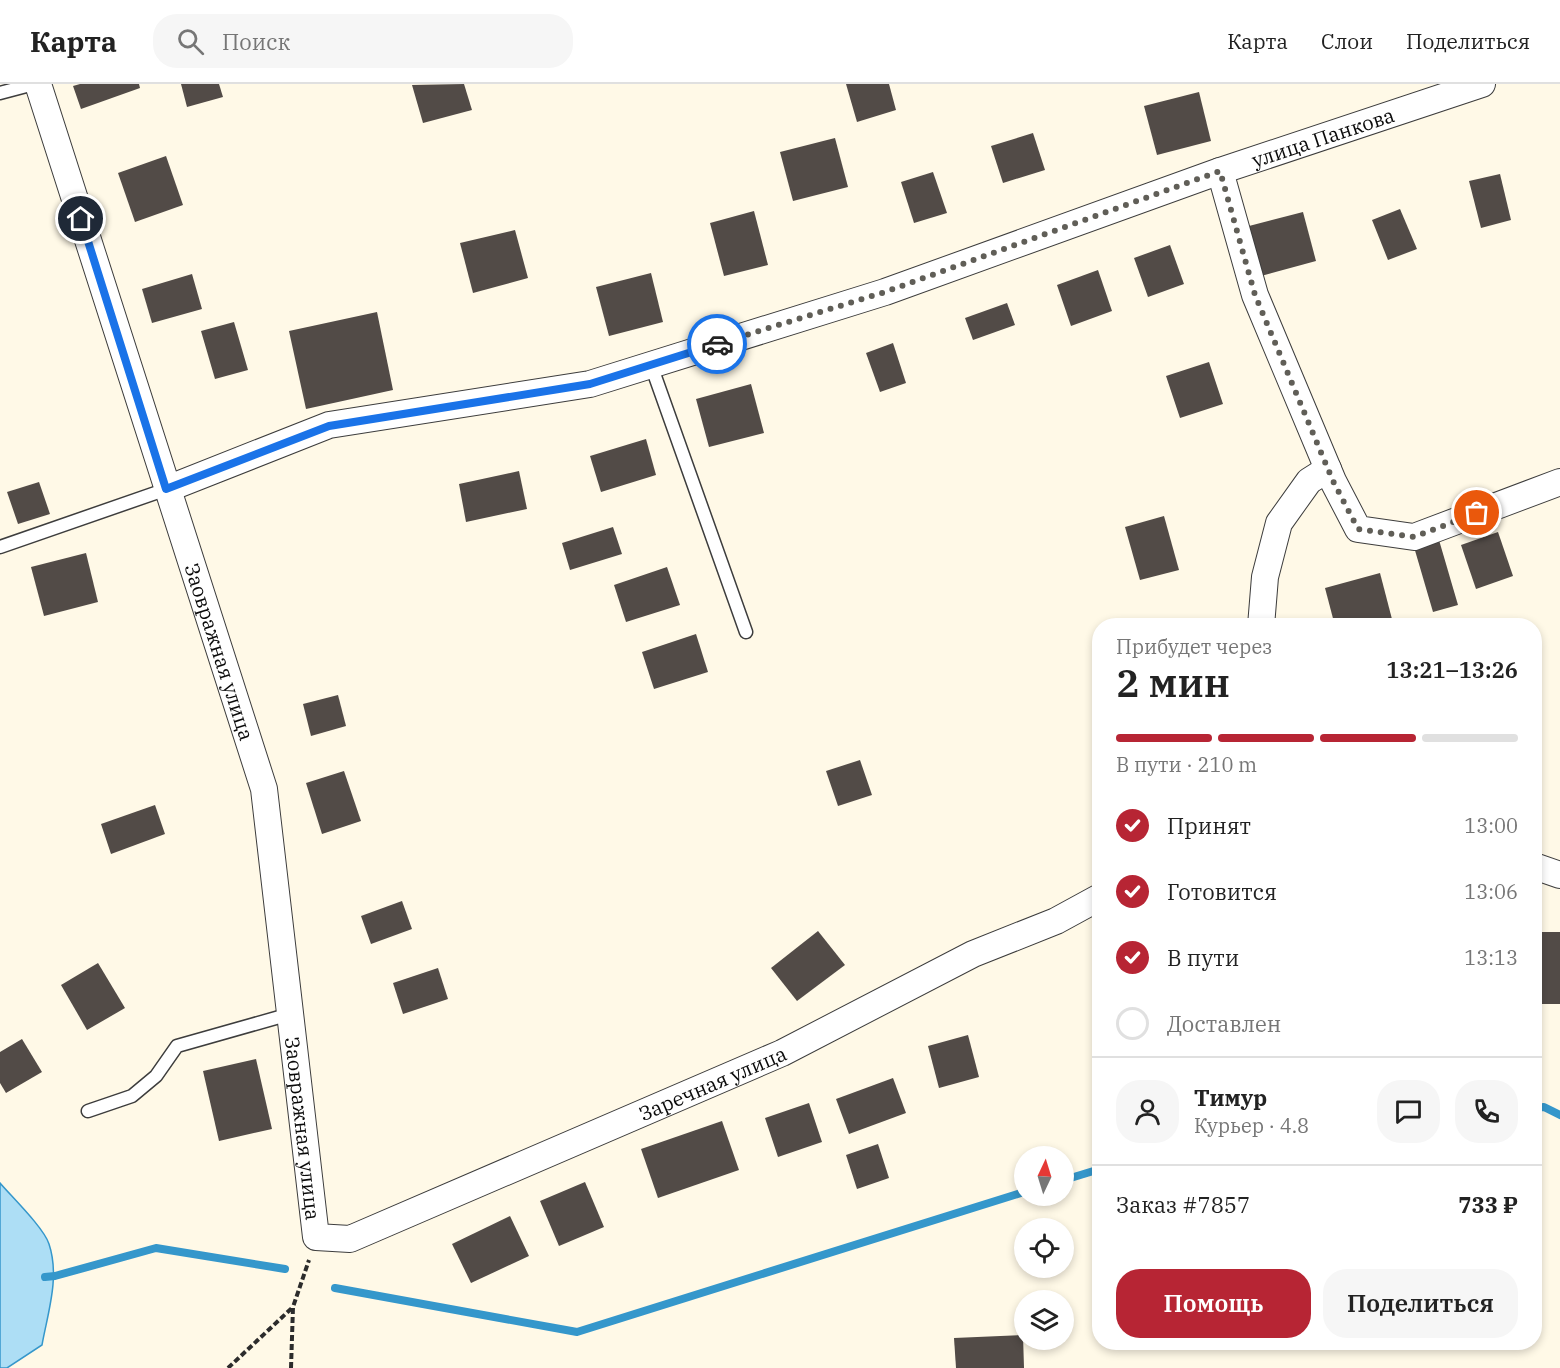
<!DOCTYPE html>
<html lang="ru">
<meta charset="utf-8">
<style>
body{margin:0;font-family:"IBM Plex Serif",serif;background:#f6f6f6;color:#222;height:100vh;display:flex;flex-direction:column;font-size:22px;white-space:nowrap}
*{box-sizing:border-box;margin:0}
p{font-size:20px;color:#767676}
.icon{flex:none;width:33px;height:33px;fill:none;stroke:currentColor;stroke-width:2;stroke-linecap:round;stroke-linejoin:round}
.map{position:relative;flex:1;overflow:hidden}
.sheet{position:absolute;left:1092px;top:534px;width:450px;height:732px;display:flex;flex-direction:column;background:#fff;border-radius:24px;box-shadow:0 3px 9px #0003}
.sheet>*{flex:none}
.needle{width:39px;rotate:4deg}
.controls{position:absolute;left:1014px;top:1062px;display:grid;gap:12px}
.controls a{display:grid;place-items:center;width:60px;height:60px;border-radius:50%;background:#fff;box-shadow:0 3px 9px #0003;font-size:30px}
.pin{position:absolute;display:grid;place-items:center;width:51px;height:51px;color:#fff;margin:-26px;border:3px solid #fff;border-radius:50%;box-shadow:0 2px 6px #0007}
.courier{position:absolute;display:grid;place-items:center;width:60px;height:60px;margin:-30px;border:4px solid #1a73e8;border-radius:50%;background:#fff;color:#222;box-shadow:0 2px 8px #0007}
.headline em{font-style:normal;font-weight:600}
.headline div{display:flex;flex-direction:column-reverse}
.headline{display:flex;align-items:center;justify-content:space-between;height:102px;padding:0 24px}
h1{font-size:39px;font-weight:600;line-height:45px}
.bar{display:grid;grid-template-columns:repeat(4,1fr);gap:9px 6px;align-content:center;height:72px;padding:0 24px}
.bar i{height:8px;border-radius:4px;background:#e0e0e0}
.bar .active{background:#b72534}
.bar p{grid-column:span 4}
.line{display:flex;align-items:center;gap:15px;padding:0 24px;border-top:2px solid #e0e0e0}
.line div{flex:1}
.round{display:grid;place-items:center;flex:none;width:63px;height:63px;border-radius:24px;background:#f6f6f6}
ol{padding:0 24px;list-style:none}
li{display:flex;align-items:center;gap:18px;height:66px}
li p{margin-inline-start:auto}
li .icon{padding:6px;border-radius:50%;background:#b72534;color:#fff;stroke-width:4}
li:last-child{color:#767676}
li i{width:33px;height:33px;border:3px solid #e0e0e0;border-radius:50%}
.cta{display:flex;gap:12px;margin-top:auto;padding:12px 24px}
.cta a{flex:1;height:69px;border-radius:24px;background:#b72534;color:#fff;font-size:24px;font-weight:600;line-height:69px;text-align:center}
.cta a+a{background:#f6f6f6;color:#222}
header{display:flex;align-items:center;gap:36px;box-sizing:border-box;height:84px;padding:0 30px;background:#fff;border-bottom:2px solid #e0e0e0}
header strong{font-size:28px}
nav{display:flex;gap:33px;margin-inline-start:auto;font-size:21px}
.search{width:420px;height:54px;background:#f6f6f6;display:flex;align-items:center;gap:15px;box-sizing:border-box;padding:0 21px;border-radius:24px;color:#767676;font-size:22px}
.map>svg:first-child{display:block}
.water{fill:#addef5;stroke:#3597cb;stroke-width:1.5}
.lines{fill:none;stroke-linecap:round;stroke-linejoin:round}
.stream{stroke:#3597cb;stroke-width:8}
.building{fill:#524b47}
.service-casing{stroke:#3d3d3d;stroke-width:15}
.minor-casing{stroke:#3d3d3d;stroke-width:28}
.path{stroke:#2c2c2c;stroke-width:4;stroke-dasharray:6 3;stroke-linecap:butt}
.service{stroke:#fff;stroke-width:12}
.minor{stroke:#fff;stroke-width:26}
.done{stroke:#605e57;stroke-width:6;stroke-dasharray:0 10.8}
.route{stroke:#1a73e8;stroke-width:8}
.labels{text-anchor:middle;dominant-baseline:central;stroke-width:6;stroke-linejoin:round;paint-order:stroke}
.street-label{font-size:20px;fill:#0a0a0a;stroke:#fff}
</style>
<header>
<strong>Карта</strong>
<div class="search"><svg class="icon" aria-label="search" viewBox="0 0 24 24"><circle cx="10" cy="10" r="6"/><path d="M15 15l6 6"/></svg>Поиск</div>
<nav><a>Карта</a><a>Слои</a><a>Поделиться</a></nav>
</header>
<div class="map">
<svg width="1560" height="1284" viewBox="0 0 1560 1284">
<rect width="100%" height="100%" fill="#fff9e7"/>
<path class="water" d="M0,1099C12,1113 44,1144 49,1160C60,1193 48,1228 42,1261L7,1284H0Z"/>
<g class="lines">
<g class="stream">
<polyline points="1534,1024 1544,1023 1560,1031"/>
<polyline points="1064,1096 1100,1085"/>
<polyline points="45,1193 55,1192 156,1164 285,1185"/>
<polyline points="335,1204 577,1248 1024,1108"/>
</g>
</g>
<g class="building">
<polygon points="80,0 139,0 140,4 81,25 73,2"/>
<polygon points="181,0 219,0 223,13 187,23"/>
<polygon points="464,0 472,26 423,39 412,1"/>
<polygon points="846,0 889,0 896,26 857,38"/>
<polygon points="1199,8 1211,57 1157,71 1144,22"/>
<polygon points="1033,49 1045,86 1003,99 991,62"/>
<polygon points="835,54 848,103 793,117 780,68"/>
<polygon points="166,72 183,121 135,138 118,89"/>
<polygon points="933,88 947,129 914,139 901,98"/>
<polygon points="1500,90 1511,136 1481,144 1469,97"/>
<polygon points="1400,125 1417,165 1388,176 1372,136"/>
<polygon points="754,127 768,181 724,192 710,139"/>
<polygon points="1303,128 1316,177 1261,192 1249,142"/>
<polygon points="515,146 528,194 473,209 460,159"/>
<polygon points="1170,161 1184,200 1148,213 1134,174"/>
<polygon points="1098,186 1112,227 1071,242 1057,201"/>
<polygon points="651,189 663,238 609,252 596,203"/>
<polygon points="192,190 202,225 152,239 142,205"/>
<polygon points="1007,219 1015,241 973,256 965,234"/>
<polygon points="377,228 393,306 306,325 289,247"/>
<polygon points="234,238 248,286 215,295 201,247"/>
<polygon points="893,259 906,299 880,308 866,269"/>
<polygon points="1209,278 1223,320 1180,334 1166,292"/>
<polygon points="751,300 764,349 709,363 696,315"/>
<polygon points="646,355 656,391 601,408 590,372"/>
<polygon points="519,387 527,425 466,438 459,400"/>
<polygon points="39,398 50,430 18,440 7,408"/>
<polygon points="1164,432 1179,486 1140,496 1125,443"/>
<polygon points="613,443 622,470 570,486 562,459"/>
<polygon points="1498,448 1513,492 1476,505 1461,461"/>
<polygon points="1439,456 1458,521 1433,528 1414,463"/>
<polygon points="86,469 98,518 44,532 31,483"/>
<polygon points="667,483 680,521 626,538 614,501"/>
<polygon points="1380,489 1393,539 1383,542 1335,542 1325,504"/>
<polygon points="696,550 708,588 654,605 642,568"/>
<polygon points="338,611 346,642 311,652 303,620"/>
<polygon points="860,676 872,711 838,722 826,687"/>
<polygon points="344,687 361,737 322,750 306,699"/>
<polygon points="155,721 165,750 111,770 101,740"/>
<polygon points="402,817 412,845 371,860 361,832"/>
<polygon points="818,847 845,881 797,917 771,884"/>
<rect x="1534" y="848" width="26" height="72"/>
<polygon points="98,879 125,924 87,946 61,901"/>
<polygon points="438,884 448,915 403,930 393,899"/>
<polygon points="968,951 979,993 939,1004 928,962"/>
<polygon points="22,955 42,988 6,1009 0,999 0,968"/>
<polygon points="256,975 272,1045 219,1057 203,987"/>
<polygon points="893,994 906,1029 849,1050 836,1015"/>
<polygon points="809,1019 822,1058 778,1073 765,1034"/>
<polygon points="722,1037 739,1086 658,1114 641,1065"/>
<polygon points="878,1060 889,1094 857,1105 846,1071"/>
<polygon points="585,1098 604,1143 559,1162 540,1117"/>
<polygon points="510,1132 529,1172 471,1199 452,1160"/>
<polygon points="1023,1251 1024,1284 956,1284 954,1254"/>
</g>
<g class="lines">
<g class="service-casing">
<g id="service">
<polyline points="0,9 34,0"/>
<polyline points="651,281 746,548"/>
<polyline points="0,463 167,405"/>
<polyline points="88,1027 132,1012 156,992 177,962 290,930"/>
</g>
</g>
<g class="minor-casing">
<g id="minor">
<path id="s1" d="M38,0L264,705L316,1153L350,1155L782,969L973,870L1056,837L1100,813"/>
<polyline points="1220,87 1255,211 1333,397 1358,445 1414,453 1560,398"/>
<path id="s2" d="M167,405L329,341L590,300L885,208L1220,87L1482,0"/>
<polyline points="1261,542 1265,493 1279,439 1309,397 1328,385"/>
<polyline points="1534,782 1560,791"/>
</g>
</g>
<g class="path">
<polyline points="228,1284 293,1223"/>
<polyline points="291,1284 293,1223 309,1176"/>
</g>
<use href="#service" class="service"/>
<use href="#minor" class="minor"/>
</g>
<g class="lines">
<polyline class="done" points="717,260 885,208 1220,87 1255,211 1333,397 1358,445 1414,453 1477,429"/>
<polyline class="route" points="81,135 166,405 329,342 590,300 717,260"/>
</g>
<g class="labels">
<g class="street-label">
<text stroke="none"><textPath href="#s2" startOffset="1212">улица Панкова</textPath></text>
<text stroke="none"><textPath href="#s1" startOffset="596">Заовражная улица</textPath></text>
<text stroke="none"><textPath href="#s1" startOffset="1620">Заречная улица</textPath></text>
<text stroke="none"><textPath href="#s1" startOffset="1082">Заовражная улица</textPath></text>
</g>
</g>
</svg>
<div class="controls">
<a><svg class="needle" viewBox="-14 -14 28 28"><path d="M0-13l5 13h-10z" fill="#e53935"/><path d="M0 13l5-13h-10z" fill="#767676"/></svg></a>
<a><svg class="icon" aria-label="locate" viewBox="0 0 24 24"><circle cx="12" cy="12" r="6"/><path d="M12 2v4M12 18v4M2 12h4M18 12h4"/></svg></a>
<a><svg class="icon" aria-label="layers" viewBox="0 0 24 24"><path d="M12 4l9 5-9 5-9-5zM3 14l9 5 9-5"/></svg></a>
</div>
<div class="pin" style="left:1477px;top:429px;background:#ea580c"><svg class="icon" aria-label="bag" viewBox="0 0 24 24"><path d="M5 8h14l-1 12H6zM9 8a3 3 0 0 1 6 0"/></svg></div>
<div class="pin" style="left:81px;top:135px;background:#1f2937"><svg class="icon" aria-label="home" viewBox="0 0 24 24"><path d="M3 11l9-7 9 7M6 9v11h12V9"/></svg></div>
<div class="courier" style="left:717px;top:260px"><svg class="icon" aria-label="car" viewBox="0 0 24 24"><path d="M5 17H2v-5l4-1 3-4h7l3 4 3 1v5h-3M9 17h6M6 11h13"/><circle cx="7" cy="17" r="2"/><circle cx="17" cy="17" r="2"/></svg></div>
<section class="sheet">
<div class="headline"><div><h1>2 мин</h1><p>Прибудет через</p></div><em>13:21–13:26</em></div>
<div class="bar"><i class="active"></i><i class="active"></i><i class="active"></i><i></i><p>В пути · 210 m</p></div>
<ol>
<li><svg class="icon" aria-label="check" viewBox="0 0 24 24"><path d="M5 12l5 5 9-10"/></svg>Принят<p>13:00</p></li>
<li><svg class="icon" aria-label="check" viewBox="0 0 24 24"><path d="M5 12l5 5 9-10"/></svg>Готовится<p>13:06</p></li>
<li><svg class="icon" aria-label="check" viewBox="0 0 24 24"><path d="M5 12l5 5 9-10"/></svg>В пути<p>13:13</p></li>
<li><i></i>Доставлен</li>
</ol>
<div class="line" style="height:108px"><a class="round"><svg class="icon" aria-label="person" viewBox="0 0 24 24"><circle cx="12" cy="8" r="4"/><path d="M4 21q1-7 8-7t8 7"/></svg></a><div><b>Тимур</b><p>Курьер · 4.8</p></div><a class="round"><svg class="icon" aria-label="chat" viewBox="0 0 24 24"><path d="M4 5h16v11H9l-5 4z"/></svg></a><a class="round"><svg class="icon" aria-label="phone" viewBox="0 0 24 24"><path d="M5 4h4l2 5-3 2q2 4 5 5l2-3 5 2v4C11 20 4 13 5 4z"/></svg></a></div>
<div class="line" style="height:78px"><div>Заказ #7857</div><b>733 ₽</b></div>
<div class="cta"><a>Помощь</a><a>Поделиться</a></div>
</section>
</div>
